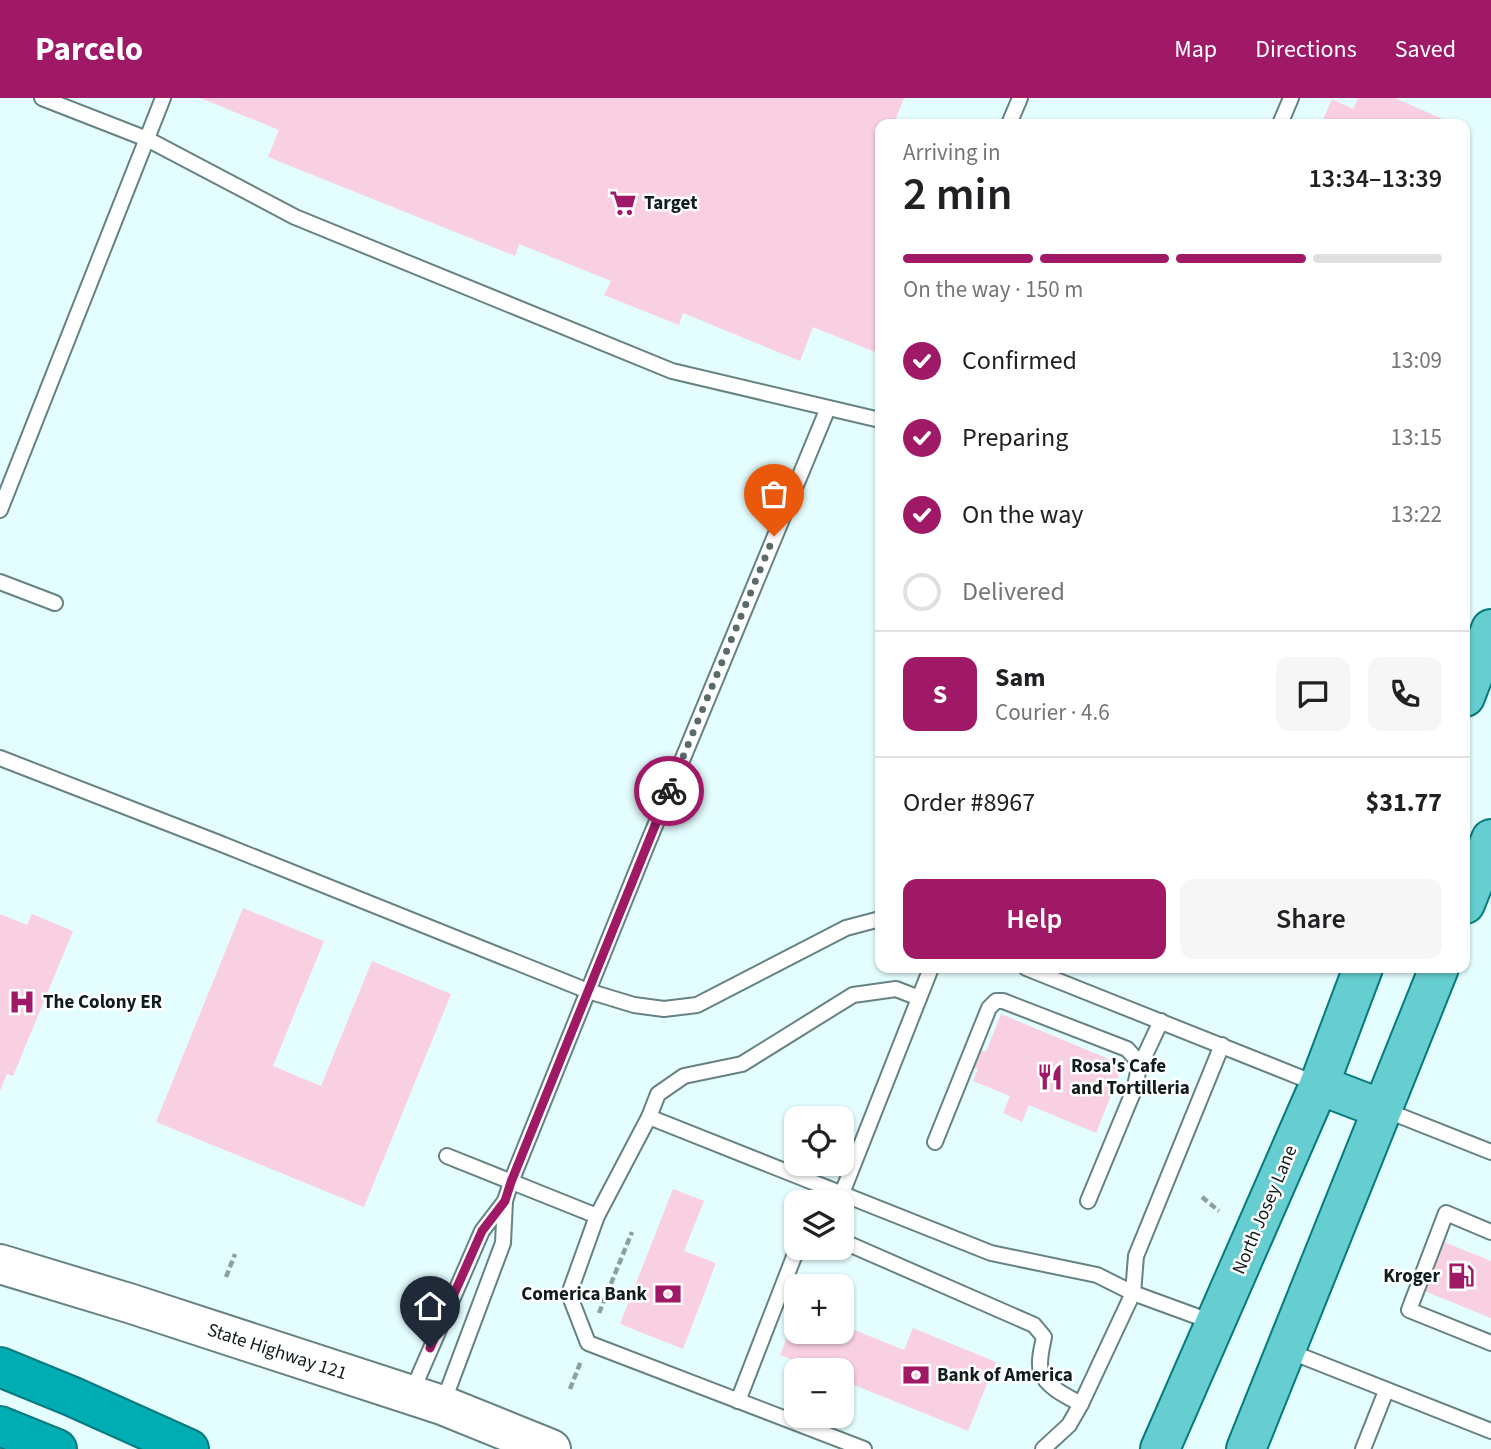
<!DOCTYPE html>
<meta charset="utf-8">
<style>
body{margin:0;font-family:"Source Sans 3",sans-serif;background:#f6f6f6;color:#202124;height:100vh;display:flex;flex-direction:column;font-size:26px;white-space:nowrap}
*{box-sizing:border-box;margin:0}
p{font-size:23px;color:#757577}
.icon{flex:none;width:38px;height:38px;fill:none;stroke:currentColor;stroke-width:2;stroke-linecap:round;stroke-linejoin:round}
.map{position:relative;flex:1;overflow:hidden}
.side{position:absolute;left:875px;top:21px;width:595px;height:854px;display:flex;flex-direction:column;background:#fff;border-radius:14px;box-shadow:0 2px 5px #0004}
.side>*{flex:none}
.tools{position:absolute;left:784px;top:1008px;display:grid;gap:14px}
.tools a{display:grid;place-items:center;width:70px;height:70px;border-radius:14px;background:#fff;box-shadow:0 2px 5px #0004;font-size:35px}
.pin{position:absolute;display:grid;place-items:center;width:60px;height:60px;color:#fff;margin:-72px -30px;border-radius:50% 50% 50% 0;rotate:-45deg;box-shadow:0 0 7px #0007}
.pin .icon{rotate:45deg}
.courier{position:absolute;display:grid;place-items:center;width:70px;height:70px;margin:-35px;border:5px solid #a01967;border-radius:50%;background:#fff;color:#222;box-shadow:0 2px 9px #0007}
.headline em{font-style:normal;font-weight:600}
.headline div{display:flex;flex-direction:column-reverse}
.headline{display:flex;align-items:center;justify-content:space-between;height:119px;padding:0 28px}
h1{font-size:46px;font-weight:600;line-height:52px}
.bar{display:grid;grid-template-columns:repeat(4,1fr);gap:10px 7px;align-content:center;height:84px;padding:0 28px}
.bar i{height:9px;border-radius:5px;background:#e0e0e0}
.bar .active{background:#a01967}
.bar p{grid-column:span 4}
.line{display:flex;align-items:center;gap:18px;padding:0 28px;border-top:2px solid #e0e0e0}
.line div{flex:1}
.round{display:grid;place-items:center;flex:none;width:74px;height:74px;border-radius:14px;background:#f6f6f6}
ol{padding:0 28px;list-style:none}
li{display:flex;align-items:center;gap:21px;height:77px}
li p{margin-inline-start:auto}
li .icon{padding:7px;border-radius:50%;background:#a01967;color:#fff;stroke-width:4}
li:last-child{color:#757577}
li i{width:38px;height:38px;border:4px solid #e0e0e0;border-radius:50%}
.action{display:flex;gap:14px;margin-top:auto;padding:14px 28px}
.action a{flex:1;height:80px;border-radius:14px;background:#a01967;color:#fff;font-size:28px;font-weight:600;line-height:80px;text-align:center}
.action a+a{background:#f6f6f6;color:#202124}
header{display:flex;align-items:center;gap:42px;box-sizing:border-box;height:98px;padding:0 35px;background:#a01967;color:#fff}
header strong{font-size:33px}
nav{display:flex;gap:38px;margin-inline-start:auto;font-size:24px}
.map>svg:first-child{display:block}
.building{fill:#f9d0e1}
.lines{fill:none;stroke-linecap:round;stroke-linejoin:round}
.service-casing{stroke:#668283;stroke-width:18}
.secondary-casing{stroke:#668283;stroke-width:42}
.primary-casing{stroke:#067a7e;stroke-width:42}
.motorway-casing{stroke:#067a7e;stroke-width:42}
.path{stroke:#8da0a1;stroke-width:4.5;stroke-dasharray:7 3.5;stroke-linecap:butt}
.service{stroke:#fff;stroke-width:14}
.secondary{stroke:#fff;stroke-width:38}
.primary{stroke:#66ced1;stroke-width:38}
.motorway{stroke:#00adb3;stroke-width:38}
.done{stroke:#5b6b6c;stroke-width:7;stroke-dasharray:0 12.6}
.route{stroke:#a01967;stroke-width:9}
.labels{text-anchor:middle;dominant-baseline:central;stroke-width:5;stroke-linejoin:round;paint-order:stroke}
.poi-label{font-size:19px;font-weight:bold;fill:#111c1d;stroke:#fff;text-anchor:start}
.street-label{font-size:19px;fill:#111c1d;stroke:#fff}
</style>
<header>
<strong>Parcelo</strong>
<nav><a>Map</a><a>Directions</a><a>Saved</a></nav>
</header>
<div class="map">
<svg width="1491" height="1351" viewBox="0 0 1491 1351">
<rect width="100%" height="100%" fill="#e4fdfe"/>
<g class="building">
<polygon points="200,0 904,0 894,26 880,26 880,256 813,229 800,263 683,215 679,227 604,197 611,183 519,146 515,158 268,59 279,32"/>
<polygon points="1358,0 1395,0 1454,26 1321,26 1332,1 1353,11"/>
<polygon points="243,810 324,843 273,968 321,988 372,863 451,896 364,1109 156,1024"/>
<polygon points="0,816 27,827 32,816 73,833 13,978 7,976 0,993"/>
<polygon points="1001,916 1123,967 1096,1035 1029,1007 1022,1024 1003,1015 1010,998 973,983 978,971 960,966 968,947 986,954"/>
<polygon points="673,1091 704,1103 684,1153 716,1165 683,1251 620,1226"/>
<polygon points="1444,1144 1491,1163 1491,1220 1424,1193"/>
<polygon points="796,1217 796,1234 842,1234 842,1227 904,1252 913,1230 996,1264 968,1333 842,1282 842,1272 819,1272 780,1257"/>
</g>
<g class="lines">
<g class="service-casing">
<g id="service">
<polyline points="42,0 147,41 295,119 672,273 880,322"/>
<polyline points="1009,26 1020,0"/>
<polyline points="1280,26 1291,0"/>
<polyline points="0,412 163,0"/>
<polyline points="0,484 55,505"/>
<polyline points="0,660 219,745 588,893 634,907 664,911 697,907 846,830 880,821"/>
<polyline points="1026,870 1317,986"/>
<polyline points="1139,970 1161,923"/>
<polyline points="1385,1012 1491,1054"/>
<polyline points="649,1019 991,1155 1097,1177 1133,1195 1215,1225"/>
<polyline points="935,1044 989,910 996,903 1003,903 1127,951 1136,961 1139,970 1134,992 1088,1103"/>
<polyline points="447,1058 597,1118"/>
<polyline points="839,1103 931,870"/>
<polyline points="1491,1134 1446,1115 1409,1212 1491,1245"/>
<path d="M842,1143L1034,1227L1044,1239C1042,1249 1038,1264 1041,1274C1046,1289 1068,1299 1081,1306"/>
<polyline points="1286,1252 1491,1333"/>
<polyline points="411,1296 482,1133 505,1103"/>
<polyline points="738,1303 795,1156 806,1150"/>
<polyline points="443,1305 503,1145 505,1103 511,1084 647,747 828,310"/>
<polyline points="864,1351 588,1245 569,1196 597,1118 649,1019 658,996 684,978 742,966 853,897 896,891 919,900"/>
<polyline points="1043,1351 1069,1327 1081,1306 1133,1195 1136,1158 1222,947"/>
<polyline points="1363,1351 1386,1293"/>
</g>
</g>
<g class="secondary-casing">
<polyline id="secondary" points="0,1166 132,1206 442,1307 551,1351"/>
</g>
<g class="primary-casing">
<g id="primary">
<polyline points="1465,599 1491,531"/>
<polyline points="1465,806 1491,741"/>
<polyline points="1319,987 1382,1011"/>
<polyline points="1160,1351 1319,987 1363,870"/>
<polyline points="1246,1351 1439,870"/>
</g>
</g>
<g class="motorway-casing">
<g id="motorway">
<polyline points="0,1269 71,1298 189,1351"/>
<polyline points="0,1328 57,1351"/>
</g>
</g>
<g class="path">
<polyline points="1202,1099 1219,1113"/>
<polyline points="226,1179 235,1156"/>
<polyline points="599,1215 632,1134"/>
<polyline points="570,1291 581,1263"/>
</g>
<use href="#service" class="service"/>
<use href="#secondary" class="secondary"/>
<use href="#primary" class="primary"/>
<use href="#motorway" class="motorway"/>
</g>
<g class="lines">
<polyline class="done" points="669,693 774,438"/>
<polyline class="route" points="430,1250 482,1133 505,1103 511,1084 669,693"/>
</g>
<defs>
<g id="supermarket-bare" transform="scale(2.1)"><path d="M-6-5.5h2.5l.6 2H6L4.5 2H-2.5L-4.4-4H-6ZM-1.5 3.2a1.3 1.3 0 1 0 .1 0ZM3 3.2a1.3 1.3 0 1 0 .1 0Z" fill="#a01967" stroke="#fff" stroke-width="2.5" paint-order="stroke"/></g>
<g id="hospital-bare" transform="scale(2.1)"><path d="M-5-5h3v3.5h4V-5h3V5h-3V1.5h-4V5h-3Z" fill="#a01967" stroke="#fff" stroke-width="2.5" paint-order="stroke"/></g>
<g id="restaurant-bare" transform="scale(2.1)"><path d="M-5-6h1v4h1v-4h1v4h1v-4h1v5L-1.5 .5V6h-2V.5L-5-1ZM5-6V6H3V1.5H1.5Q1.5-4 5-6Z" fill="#a01967" stroke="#fff" stroke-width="2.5" paint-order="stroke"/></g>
<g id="fuel-bare" transform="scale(2.1)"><path d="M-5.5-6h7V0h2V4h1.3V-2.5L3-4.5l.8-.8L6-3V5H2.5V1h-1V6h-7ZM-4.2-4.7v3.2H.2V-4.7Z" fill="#a01967" stroke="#fff" stroke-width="2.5" paint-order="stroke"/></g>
<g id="bank-bare" transform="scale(2.1)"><path d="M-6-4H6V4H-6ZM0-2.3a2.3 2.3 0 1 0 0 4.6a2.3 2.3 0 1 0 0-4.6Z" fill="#a01967" stroke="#fff" stroke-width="2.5" paint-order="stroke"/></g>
</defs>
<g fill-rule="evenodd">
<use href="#supermarket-bare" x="623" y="105"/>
<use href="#hospital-bare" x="22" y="904"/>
<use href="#restaurant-bare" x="1050" y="979"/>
<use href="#fuel-bare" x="1461" y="1178"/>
<use href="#bank-bare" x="668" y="1196"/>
<use href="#bank-bare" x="916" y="1277"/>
</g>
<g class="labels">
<g class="poi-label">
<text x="644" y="105">Target</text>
<text x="43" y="904">The Colony ER</text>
<text x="1071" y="968">Rosa's Cafe<tspan x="1071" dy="22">and Tortilleria</tspan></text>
<text x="1440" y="1178" text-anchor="end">Kroger</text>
<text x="647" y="1196" text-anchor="end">Comerica Bank</text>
<text x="937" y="1277">Bank of America</text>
</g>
<g class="street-label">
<text transform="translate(1265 1112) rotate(-67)">North Josey Lane</text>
<text transform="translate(277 1254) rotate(18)">State Highway 121</text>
</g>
</g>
</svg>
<div class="tools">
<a><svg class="icon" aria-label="locate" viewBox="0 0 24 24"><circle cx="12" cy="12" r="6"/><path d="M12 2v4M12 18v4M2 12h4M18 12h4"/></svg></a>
<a><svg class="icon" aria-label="layers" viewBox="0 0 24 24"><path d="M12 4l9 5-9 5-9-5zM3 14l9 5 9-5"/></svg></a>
<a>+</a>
<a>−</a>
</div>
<div class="pin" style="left:774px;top:438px;background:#ea580c"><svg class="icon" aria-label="bag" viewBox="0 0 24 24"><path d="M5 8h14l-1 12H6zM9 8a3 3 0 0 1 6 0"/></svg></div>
<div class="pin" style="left:430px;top:1250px;background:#1f2937"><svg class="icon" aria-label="home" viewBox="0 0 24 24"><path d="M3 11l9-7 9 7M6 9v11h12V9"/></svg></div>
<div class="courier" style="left:669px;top:693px"><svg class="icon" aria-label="bike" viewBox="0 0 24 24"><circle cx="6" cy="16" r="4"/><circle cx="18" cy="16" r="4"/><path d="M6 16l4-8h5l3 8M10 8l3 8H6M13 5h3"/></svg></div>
<section class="side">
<div class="headline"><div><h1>2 min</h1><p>Arriving in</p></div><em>13:34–13:39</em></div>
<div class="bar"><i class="active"></i><i class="active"></i><i class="active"></i><i></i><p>On the way · 150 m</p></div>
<ol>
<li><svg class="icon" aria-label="check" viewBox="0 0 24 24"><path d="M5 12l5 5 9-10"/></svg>Confirmed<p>13:09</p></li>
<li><svg class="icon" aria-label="check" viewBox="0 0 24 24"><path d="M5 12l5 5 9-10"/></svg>Preparing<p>13:15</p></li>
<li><svg class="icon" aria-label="check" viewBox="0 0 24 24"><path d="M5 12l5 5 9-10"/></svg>On the way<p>13:22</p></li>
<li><i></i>Delivered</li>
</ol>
<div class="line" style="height:126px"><b class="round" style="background:#a01967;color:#fff">S</b><div><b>Sam</b><p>Courier · 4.6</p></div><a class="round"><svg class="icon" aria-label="chat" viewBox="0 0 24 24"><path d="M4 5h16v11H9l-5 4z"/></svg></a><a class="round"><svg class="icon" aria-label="phone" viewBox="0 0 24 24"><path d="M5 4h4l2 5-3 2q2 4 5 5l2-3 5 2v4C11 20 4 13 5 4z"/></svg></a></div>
<div class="line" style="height:91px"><div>Order #8967</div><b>$31.77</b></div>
<div class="action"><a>Help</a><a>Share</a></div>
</section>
</div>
